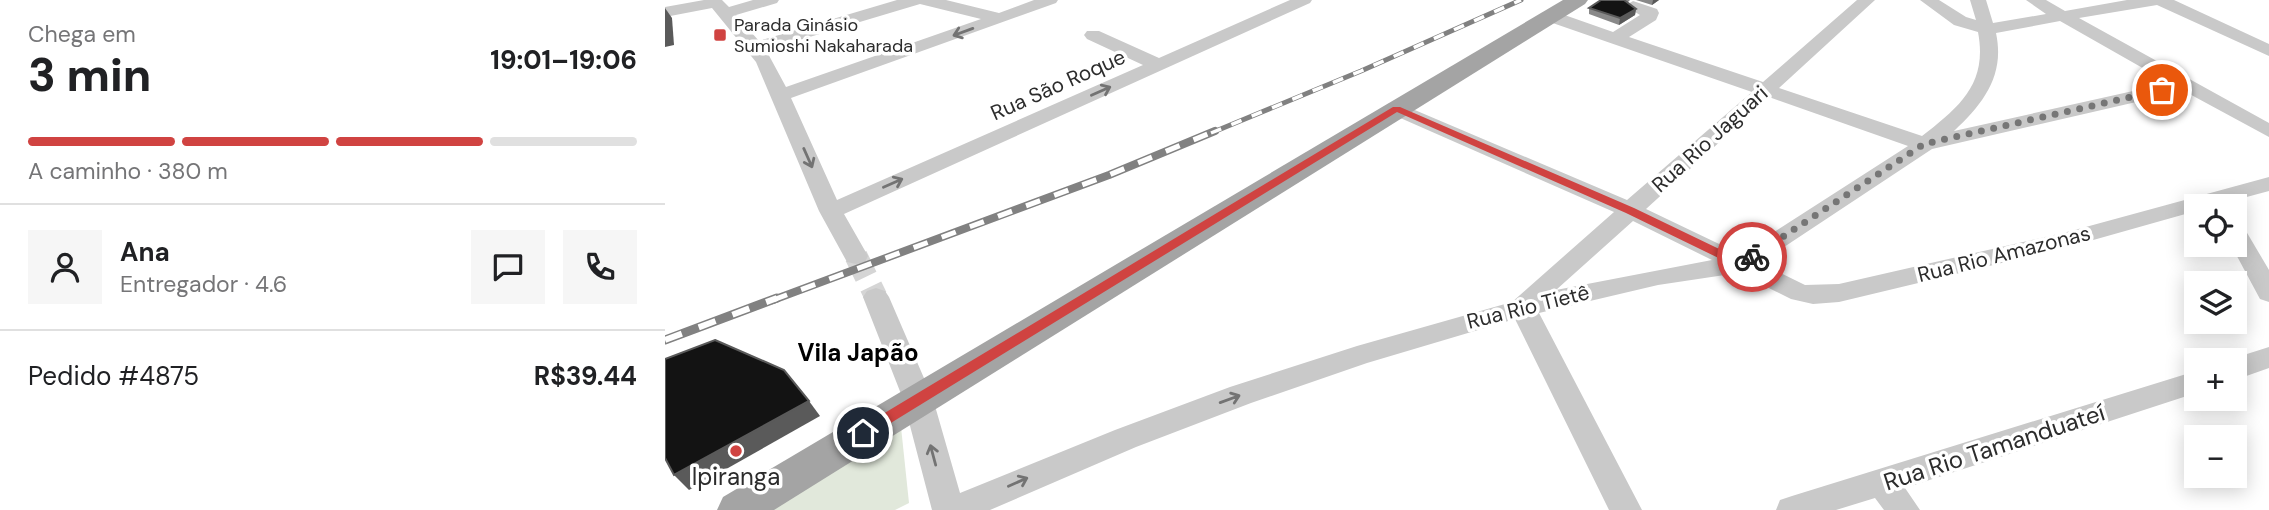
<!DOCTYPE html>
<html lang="pt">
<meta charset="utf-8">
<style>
body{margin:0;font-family:"DM Sans",sans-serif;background:#f6f6f6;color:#202124;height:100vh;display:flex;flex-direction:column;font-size:26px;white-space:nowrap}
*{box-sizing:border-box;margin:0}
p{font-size:23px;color:#757577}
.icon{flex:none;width:38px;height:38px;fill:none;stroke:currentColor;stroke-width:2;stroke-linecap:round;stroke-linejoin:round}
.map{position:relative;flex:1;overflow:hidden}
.panel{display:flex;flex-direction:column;background:#fff;width:665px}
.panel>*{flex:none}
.tools{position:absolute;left:1519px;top:194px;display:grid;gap:14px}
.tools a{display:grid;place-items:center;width:63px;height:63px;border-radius:0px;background:#fff;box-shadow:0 4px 18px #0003;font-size:35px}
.pin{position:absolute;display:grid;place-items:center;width:60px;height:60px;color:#fff;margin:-30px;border:4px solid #fff;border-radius:50%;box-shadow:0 2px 7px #0007}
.courier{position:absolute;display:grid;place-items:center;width:70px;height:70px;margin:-35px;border:5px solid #d04341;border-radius:50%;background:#fff;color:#222;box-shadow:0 2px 9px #0007}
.summary em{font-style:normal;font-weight:800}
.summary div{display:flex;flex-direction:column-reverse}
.summary{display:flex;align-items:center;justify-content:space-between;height:119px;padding:0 28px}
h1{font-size:46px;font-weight:800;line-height:52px}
.bar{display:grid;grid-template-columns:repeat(4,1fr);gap:10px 7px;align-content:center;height:84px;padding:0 28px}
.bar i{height:9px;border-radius:5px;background:#e0e0e0}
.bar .on{background:#d04341}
.bar p{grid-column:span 4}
.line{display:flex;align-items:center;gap:18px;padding:0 28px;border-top:2px solid #e0e0e0}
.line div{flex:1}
.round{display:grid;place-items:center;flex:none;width:74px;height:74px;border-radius:0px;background:#f6f6f6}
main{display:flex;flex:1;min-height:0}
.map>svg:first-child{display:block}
.green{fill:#e1e8db}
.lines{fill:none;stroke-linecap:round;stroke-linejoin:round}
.minor-tunnel{stroke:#d5d5d5;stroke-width:23;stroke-dasharray:23 11;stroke-linecap:butt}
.minor{fill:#c9c9c9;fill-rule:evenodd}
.major{fill:#a4a4a4;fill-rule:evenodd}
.rail-far2-casing{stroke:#818181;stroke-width:5}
.rail-far1-casing{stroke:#818181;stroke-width:8}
.rail-casing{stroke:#818181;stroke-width:9}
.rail-far2{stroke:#fff;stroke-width:3.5;stroke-dasharray:11;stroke-linecap:butt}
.rail-far1{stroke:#fff;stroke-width:5;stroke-dasharray:15;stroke-linecap:butt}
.rail{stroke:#fff;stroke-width:6;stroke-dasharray:18;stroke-linecap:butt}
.wall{fill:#898989}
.shaded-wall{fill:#5a5a5a}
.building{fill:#131313;stroke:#5a5a5a;stroke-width:2}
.oneway{stroke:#737373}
.route{fill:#d04341}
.done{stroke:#767676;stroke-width:7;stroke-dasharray:0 12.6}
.poi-dot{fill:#d04341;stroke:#fff;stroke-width:2.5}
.labels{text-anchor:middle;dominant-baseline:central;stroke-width:7;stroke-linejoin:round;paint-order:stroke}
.far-poi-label{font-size:18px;fill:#2c2c2c;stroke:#fff;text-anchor:start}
.street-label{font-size:21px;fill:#2c2c2c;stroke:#fff}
.quarter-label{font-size:24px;font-weight:bold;fill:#000;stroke:#fff}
.near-street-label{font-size:24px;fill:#2c2c2c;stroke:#fff}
.near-poi-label{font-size:24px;fill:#2c2c2c;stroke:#fff}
</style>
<main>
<section class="panel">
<div class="summary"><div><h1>3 min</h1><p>Chega em</p></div><em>19:01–19:06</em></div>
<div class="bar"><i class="on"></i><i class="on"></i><i class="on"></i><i></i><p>A caminho · 380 m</p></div>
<div class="line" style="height:126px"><a class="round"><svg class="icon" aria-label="person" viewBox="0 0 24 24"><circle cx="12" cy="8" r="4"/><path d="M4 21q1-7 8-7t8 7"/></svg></a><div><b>Ana</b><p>Entregador · 4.6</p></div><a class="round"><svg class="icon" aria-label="chat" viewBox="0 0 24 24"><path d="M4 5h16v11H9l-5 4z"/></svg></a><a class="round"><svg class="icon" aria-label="phone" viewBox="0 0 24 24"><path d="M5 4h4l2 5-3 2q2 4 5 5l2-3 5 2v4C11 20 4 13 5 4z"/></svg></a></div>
<div class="line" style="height:91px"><div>Pedido #4875</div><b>R$39.44</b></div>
</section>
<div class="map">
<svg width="1604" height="510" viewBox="0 0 1604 510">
<rect width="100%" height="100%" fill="#fff"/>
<polygon class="green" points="236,427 244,503 230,510 105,510"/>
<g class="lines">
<polyline class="minor-tunnel" points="191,256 211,297"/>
<g class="minor">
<path d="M39,0H57L64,7L88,0H114L112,3L71,15L94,41L232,0H281L334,13L369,0H393L391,3L126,98L172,200L478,65L422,39L419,35L422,31H434L494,58L625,0H647L645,3L179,214L203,256L200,262L191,264L182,262L154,211L91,62L47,8L0,17V7ZM255,4L316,19L121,87L101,50Z"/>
<path d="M1192,0H1210L1114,88L1257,136C1294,107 1323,84 1313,32L1289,25L1255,0H1274L1301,17L1311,20L1305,0H1321L1328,23L1381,14L1361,0H1381L1400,11L1462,0H1509L1604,44V56L1492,5L1414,18L1604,123V137L1519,91L1267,149L1095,263L1140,285L1174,284L1406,231L1604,177V191L1548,206H1531V211L1407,246L1174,302L1148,304L1126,299L1073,273L993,285L874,313L977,510H944L850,319L702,363L586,403L471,447L325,510H267L238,399L198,297L202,291L211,288L220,291L224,297L268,399L295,493L450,430L565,387L692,346L847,302L949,212L724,113L721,109L724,105H738L962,200L1087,92L879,20L877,16L879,12H891L948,32L975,15L960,6L968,1L992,9L994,13L991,20L964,37L1098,82ZM1395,21L1504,83L1289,131C1319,103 1340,75 1331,33ZM1104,97L1243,146L1075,254L981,209ZM968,221L1047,260L891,290Z"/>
<polygon points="1570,224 1578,226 1604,270 1604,302 1595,299 1566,245 1570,245"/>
<polygon points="1604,347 1604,368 1570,380 1570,360 1563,360"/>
<polygon points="1531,371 1531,393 1240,488 1255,510 1219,510 1210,498 1171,510 1111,510 1115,500 1127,496"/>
</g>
<polygon class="major" points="898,0 923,0 920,4 109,510 52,510 58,497"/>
<g class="rail-far2-casing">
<polyline id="rail-far2" points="546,133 696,71 856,0"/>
</g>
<g class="rail-far1-casing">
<polyline id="rail-far1" points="108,300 444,175 550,131"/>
</g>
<g class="rail-casing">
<polyline id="rail" points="0,340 112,298"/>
</g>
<use href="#rail-far2" class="rail-far2"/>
<use href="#rail-far1" class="rail-far1"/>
<use href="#rail" class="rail"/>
</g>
<g class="wall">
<polygon points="936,0 965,0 962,3 971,9 970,15 954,25 924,14 924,8"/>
<polygon points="971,0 994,0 987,5"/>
</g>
<g class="shaded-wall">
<polygon points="988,0 994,0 987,5"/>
<polygon points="0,8 7,18 9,45 0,47"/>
<polygon points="971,9 970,15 954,25 955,18"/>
<polygon points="144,401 155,416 24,490 9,475"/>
</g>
<g class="building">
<polygon points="936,0 959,0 971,9 955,18 924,8"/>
<polygon points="50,340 119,370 144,401 9,475 0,458 0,359"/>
</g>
<defs><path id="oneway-shaft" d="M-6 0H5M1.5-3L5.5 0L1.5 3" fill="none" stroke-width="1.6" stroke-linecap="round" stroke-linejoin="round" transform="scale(1.75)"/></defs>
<g class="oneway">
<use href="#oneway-shaft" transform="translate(298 32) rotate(160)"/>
<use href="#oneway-shaft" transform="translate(436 91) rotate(-24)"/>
<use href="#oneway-shaft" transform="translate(143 158) rotate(66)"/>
<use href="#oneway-shaft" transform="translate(228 183) rotate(-24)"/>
<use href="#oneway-shaft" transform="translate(565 399) rotate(-20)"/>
<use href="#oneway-shaft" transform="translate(268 455) rotate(-105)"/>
<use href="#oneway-shaft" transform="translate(353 482) rotate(-24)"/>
</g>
<polygon class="route" points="728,107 735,107 969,208 1075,259 1087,253 1093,257 1080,267 1072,267 961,213 732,112 203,437 193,437 193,429"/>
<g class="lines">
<polyline class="done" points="1087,257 1259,144 1497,90"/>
</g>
<g class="poi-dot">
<rect x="48" y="28" width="14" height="14" rx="3.5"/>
<circle cx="71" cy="451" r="7"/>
</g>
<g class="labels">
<g class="far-poi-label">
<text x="69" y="25">Parada Ginásio<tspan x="69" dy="21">Sumioshi Nakaharada</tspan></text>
</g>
<g class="street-label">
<text transform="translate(393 85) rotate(-24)">Rua São Roque</text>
<text transform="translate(1045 139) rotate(-42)">Rua Rio Jaguari</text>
<text transform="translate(1339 254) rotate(-14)">Rua Rio Amazonas</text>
<text transform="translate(863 307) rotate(-14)">Rua Rio Tietê</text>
</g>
<g class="quarter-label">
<text x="193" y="352">Vila Japão</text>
</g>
<g class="near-street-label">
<text transform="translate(1329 447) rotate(-18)">Rua Rio Tamanduateí</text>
</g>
<g class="near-poi-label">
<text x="71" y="476">Ipiranga</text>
</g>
</g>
</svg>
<div class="tools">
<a><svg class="icon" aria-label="locate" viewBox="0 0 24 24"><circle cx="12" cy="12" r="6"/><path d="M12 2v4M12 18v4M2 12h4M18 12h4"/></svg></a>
<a><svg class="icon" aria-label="layers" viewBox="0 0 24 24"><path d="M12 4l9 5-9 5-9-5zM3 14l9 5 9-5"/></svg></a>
<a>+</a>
<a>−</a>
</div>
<div class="pin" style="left:1497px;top:90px;background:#ea580c"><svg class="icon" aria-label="bag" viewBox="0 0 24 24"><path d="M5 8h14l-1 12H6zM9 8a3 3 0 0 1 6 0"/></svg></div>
<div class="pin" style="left:198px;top:433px;background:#1f2937"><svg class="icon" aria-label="home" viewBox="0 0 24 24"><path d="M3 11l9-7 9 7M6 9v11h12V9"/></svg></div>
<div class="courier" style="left:1087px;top:257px"><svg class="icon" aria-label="bike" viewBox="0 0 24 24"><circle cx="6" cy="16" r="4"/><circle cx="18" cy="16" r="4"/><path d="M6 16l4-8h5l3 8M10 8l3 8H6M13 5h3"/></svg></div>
</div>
</main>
